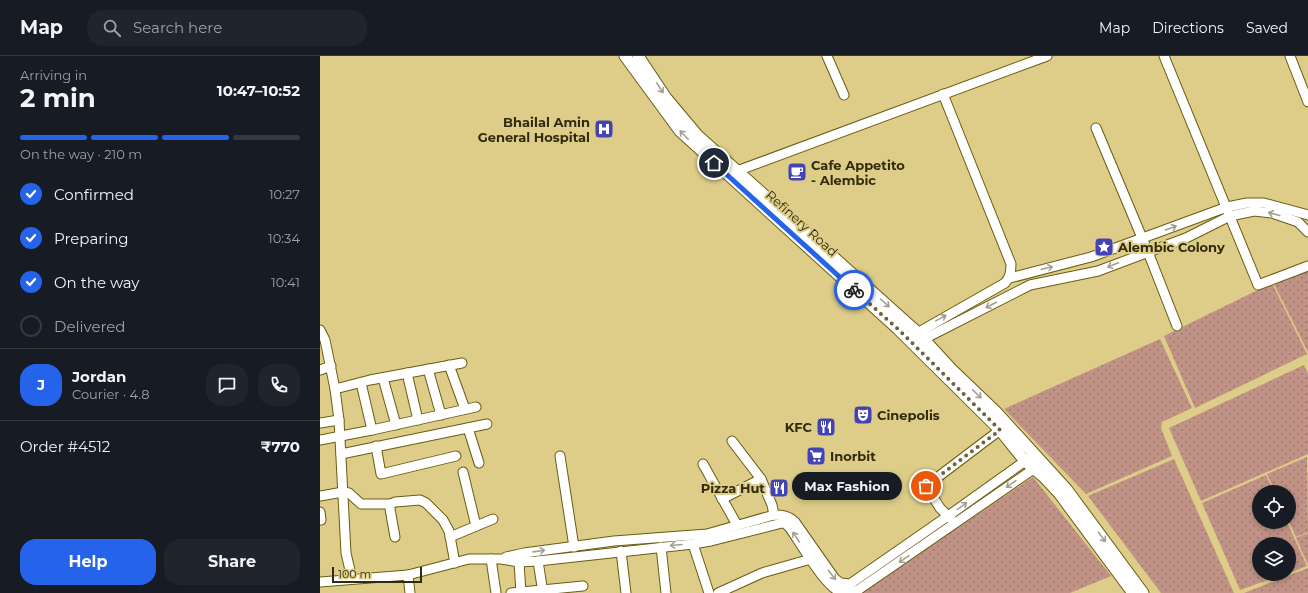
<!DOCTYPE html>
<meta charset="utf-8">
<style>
body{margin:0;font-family:Montserrat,sans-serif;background:#20242c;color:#f1f3f6;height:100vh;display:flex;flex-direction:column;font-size:15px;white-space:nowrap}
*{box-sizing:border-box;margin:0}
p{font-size:13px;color:#9ea1a6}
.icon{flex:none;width:22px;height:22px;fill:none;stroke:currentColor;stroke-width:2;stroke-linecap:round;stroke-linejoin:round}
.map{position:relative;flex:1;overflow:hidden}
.panel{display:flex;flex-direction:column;background:#171b24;width:320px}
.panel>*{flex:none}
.buttons{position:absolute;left:932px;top:429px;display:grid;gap:8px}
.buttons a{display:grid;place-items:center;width:44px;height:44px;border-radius:50%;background:#171b24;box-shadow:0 2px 6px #0003;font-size:20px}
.scale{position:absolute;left:12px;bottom:10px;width:90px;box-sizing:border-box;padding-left:4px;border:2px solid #312a0d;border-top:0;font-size:11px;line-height:14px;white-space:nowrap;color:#312a0d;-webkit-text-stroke:3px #ddcd88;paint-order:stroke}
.pin{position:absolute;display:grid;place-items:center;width:34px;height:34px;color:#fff;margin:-17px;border:2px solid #fff;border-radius:50%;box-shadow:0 1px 4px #0007}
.courier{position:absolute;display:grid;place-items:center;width:40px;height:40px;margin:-20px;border:3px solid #2563eb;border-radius:50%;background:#fff;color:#222;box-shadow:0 1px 5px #0007}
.bubble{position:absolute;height:28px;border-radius:14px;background:#171b24;box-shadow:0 2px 6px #0003;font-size:13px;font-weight:700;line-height:28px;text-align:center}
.overview em{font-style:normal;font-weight:700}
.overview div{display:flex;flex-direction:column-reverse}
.overview{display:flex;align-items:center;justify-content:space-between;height:68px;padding:0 20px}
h1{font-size:26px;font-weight:700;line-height:30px}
.bar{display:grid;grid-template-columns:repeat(4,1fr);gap:6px 4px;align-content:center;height:48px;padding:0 20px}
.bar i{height:5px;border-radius:3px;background:#363941}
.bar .active{background:#2563eb}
.bar p{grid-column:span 4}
.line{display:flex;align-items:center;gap:10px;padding:0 20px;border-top:1px solid #363941}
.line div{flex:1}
.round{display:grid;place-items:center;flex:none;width:42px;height:42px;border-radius:16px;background:#20242c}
ol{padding:0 20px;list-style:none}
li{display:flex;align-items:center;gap:12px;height:44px}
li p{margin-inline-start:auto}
li .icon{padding:4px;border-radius:50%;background:#2563eb;color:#fff;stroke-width:4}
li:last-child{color:#9ea1a6}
li i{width:22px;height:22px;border:2px solid #363941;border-radius:50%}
.button{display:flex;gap:8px;margin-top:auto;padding:8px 20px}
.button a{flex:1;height:46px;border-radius:16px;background:#2563eb;color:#fff;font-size:16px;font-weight:700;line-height:46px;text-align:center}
.button a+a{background:#20242c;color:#f1f3f6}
header{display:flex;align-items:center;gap:24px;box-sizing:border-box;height:56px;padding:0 20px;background:#171b24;border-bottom:1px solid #363941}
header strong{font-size:19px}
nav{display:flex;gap:22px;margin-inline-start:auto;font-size:14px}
.search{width:280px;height:36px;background:#20242c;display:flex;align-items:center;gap:10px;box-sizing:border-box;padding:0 14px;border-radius:16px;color:#9ea1a6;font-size:15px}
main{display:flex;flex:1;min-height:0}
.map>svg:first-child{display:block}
.grass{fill:url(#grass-dots)}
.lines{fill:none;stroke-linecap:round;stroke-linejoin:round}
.minor-casing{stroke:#6b5b11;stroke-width:11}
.major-casing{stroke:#6b5b11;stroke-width:13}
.minor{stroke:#fff;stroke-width:9}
.major{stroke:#fff;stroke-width:11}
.oneway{stroke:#a29f92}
.done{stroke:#6d6338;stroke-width:4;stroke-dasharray:0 7.2}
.route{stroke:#2563eb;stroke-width:5}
.labels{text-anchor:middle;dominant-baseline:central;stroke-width:4;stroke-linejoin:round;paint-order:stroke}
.poi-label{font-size:13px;font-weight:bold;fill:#312a0d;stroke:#ddcd88;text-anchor:start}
.street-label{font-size:13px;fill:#312a0d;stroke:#ddcd88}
</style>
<header>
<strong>Map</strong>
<div class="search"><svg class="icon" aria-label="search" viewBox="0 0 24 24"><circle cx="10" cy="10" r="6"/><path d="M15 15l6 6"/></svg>Search here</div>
<nav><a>Map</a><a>Directions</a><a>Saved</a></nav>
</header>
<main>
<section class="panel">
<div class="overview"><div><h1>2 min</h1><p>Arriving in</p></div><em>10:47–10:52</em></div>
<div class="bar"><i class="active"></i><i class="active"></i><i class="active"></i><i></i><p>On the way · 210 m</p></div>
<ol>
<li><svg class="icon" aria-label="check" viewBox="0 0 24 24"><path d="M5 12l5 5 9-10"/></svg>Confirmed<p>10:27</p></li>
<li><svg class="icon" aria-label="check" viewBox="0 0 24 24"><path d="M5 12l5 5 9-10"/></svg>Preparing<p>10:34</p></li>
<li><svg class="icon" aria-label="check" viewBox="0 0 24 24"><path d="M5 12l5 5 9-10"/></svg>On the way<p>10:41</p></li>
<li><i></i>Delivered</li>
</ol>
<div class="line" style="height:72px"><b class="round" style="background:#2563eb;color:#fff">J</b><div><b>Jordan</b><p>Courier · 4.8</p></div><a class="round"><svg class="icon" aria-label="chat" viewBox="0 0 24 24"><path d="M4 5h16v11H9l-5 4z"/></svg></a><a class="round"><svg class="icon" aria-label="phone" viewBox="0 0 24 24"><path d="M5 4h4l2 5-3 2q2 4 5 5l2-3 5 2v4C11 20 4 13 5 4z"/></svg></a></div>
<div class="line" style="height:52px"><div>Order #4512</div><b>₹770</b></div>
<div class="button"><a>Help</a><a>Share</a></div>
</section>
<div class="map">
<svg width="988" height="537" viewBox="0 0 988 537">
<defs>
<pattern id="grass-dots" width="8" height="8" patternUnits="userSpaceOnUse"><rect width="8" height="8" fill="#c09386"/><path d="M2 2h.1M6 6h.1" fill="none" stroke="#9d786c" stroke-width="1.8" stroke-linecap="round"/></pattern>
</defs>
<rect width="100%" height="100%" fill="#ddcd88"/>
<g class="grass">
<polygon points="988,213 988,296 953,226"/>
<polygon points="952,227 987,298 875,352 844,280"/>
<polygon points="840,283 872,352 842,366 841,372 852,400 766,438 684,353"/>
<polygon points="984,309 988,318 988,398 881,445 849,372"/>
<polygon points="987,401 988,476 976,481 969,466 969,436 955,436 947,418"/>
<polygon points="854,403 914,537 841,537 768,440"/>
<polygon points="946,419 954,436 939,436 939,466 967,466 987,510 969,517 969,488 939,488 939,518 965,518 920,534 882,447"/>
<polygon points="713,421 791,520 750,537 540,537"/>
<polygon points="988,477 988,509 976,482"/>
<polygon points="988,512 988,537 924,537"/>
</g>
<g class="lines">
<g class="minor-casing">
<g id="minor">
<polyline points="507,0 524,39"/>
<polyline points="844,0 938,229 988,210"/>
<polyline points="970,0 988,46"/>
<polyline points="776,72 828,196 857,270"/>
<polyline points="417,115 727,0"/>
<polyline points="690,222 771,201 907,151 927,147 944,147 988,159"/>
<polyline points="0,274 5,284 15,333 19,364 26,497 32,523"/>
<path d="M592,280L685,227C690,221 691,216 691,208L623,38"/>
<polyline points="598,286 710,229 778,215 866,182 910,160 934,155 952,157 978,166 988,176"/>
<polyline points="129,309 145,353"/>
<polyline points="108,313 121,359"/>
<polyline points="0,314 11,310"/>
<polyline points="87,317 98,364"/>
<polyline points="63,322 76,369"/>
<polyline points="41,327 52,374"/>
<polyline points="15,333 50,324 142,307"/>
<polyline points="0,367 19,364"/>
<polyline points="148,372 159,407"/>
<polyline points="0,384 52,374 156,351"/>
<polyline points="412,385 441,423 452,449 454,459"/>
<polyline points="56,390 61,418 136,400"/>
<polyline points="21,398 167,368"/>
<polyline points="240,400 254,491"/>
<polyline points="383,408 417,469"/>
<polyline points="143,416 156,470"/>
<polyline points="0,440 23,436 29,437 41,448 71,448"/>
<polyline points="402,443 441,423"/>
<polyline points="0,456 1,464"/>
<polyline points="631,463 620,452 606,430 680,374"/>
<polyline points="75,481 70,453 71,448 75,446 100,444 106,447 123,464 129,475 135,507"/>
<polyline points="130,481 173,463"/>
<polyline points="373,488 389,537"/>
<polyline points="341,491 346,537"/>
<polyline points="301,495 306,537"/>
<path d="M186,501L204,497L294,485L387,478L454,459C463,459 469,460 475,466L515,523L521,527L530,528L628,460L715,398"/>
<polyline points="171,503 176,537"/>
<polyline points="218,505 223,537"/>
<polyline points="199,506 201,537"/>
<polyline points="88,519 90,537"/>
<path d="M0,526L88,519L149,503H181L199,506L218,505L373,488L391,485L462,467L466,468L470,472C479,485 504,528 517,534C524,537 532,536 538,534L718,410"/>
<polyline points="191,537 263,530"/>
<polyline points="398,537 442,517 491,503 495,501"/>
</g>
</g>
<g class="major-casing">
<g id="major">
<polyline points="305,0 360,75 578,273 680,374 705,405 724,421 739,437 813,537"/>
<polyline points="318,0 346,42 377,79 597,276 632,314 676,356 747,434 823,537"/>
</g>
</g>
<use href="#minor" class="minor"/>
<use href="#major" class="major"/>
</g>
<defs><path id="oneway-shaft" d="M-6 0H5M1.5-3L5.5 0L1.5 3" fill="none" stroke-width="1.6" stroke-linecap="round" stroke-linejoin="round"/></defs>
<g class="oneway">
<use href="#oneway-shaft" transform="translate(340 32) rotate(57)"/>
<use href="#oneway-shaft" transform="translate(364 79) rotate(-135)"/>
<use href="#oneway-shaft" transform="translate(954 158) rotate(-165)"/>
<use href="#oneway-shaft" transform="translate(851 172) rotate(-20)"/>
<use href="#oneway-shaft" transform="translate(793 209) rotate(159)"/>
<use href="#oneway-shaft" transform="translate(727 212) rotate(-14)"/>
<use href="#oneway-shaft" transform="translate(565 247) rotate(42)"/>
<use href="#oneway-shaft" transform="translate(671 249) rotate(153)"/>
<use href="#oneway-shaft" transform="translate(621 262) rotate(-29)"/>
<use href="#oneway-shaft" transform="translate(657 338) rotate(44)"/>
<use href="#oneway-shaft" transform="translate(691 428) rotate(145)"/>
<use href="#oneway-shaft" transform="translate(642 450) rotate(-36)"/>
<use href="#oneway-shaft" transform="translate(476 481) rotate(-123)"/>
<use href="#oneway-shaft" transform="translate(782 481) rotate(53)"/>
<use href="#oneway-shaft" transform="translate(356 489) rotate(175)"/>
<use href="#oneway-shaft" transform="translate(219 495) rotate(-8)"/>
<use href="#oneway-shaft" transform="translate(584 503) rotate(145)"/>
<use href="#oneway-shaft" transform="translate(512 519) rotate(52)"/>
</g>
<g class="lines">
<polyline class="done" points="534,234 578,273 680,374 606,430"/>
<polyline class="route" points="394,107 534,234"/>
</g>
<defs>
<g id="hospital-square" transform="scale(1)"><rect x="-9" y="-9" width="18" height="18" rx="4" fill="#4343b8" stroke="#ddcd88"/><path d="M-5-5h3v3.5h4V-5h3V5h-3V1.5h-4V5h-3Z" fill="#fff"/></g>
<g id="cafe-square" transform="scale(1)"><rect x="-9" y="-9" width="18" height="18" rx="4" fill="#4343b8" stroke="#ddcd88"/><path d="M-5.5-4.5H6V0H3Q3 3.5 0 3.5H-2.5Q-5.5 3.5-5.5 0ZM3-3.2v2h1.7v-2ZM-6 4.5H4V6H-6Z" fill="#fff"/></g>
<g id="sight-square" transform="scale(1)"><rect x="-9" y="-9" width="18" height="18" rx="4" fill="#4343b8" stroke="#ddcd88"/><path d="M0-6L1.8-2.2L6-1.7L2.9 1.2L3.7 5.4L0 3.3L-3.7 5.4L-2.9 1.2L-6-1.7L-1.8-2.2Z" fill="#fff"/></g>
<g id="theatre-square" transform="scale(1)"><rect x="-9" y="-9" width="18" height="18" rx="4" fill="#4343b8" stroke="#ddcd88"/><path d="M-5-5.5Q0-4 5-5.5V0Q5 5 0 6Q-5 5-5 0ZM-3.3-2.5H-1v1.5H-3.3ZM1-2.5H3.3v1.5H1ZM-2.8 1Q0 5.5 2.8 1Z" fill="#fff"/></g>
<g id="restaurant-square" transform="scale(1)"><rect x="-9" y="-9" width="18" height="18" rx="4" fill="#4343b8" stroke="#ddcd88"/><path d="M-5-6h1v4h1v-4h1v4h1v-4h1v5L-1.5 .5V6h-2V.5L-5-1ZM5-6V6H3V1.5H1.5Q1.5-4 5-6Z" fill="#fff"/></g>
<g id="supermarket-square" transform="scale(1)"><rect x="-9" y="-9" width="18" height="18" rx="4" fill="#4343b8" stroke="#ddcd88"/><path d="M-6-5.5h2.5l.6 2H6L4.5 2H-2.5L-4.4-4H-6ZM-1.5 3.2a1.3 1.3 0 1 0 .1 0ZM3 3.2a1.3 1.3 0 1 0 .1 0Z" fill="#fff"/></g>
</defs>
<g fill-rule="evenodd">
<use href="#hospital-square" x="284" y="73"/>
<use href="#cafe-square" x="477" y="116"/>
<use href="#sight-square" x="784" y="191"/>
<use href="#theatre-square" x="543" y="359"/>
<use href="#restaurant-square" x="506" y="371"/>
<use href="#supermarket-square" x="496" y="400"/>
<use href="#restaurant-square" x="459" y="432"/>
</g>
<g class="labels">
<g class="poi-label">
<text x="270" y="66" text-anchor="end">Bhailal Amin<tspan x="270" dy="15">General Hospital</tspan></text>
<text x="491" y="109">Cafe Appetito<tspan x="491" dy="15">- Alembic</tspan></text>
<text x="798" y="191">Alembic Colony</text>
<text x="557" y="359">Cinepolis</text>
<text x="492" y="371" text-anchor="end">KFC</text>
<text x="510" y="400">Inorbit</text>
<text x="445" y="432" text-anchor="end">Pizza Hut</text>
</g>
<g class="street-label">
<text transform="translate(482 167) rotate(42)">Refinery Road</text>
</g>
</g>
</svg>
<div class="buttons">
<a><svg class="icon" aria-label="locate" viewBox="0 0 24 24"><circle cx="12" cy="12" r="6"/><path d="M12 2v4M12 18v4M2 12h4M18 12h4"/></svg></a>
<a><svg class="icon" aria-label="layers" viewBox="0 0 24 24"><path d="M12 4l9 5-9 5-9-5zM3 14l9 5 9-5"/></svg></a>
</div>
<div class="scale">100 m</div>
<div class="pin" style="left:606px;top:430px;background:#ea580c"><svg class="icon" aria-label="bag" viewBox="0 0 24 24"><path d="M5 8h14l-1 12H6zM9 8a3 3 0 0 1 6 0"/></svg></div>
<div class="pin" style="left:394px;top:107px;background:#1f2937"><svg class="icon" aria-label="home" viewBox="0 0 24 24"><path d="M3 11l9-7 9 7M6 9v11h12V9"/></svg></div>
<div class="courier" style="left:534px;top:234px"><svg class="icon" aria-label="bike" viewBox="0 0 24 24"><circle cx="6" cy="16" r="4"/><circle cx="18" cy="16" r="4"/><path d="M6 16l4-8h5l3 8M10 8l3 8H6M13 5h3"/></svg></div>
<div class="bubble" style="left:472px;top:416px;width:110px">Max Fashion</div>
</div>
</main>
